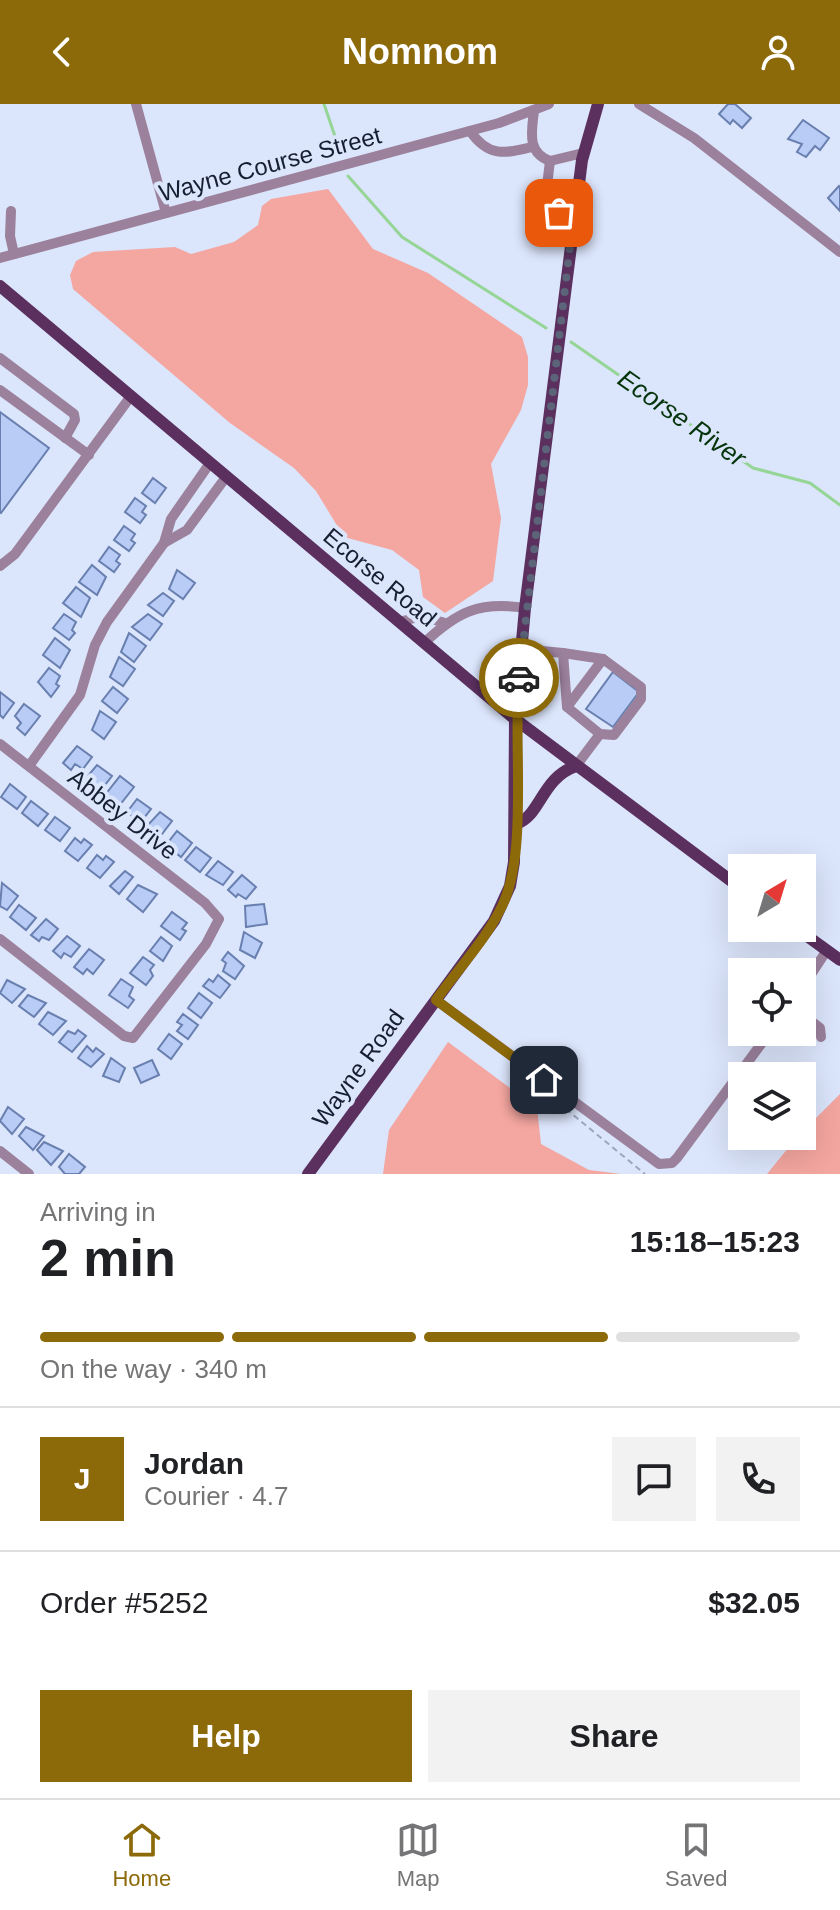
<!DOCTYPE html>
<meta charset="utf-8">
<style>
body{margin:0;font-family:Helvetica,sans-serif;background:#f2f2f2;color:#202124;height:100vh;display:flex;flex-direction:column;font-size:30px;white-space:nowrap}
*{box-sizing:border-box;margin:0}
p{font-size:26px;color:#757577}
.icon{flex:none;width:44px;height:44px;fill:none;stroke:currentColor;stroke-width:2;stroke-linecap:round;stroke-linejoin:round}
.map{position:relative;height:1070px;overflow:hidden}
.sheet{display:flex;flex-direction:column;background:#fff;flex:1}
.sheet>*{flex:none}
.needle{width:52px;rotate:38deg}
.fabs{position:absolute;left:728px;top:750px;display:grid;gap:16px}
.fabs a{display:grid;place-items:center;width:88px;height:88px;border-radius:0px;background:#fff;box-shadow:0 8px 32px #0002;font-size:40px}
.pin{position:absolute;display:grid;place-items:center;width:68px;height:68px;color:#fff;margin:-34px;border-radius:16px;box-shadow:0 4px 12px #0006}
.courier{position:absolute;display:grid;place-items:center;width:80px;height:80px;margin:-40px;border:6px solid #8c6909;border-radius:50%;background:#fff;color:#222;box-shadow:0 2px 10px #0007}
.head em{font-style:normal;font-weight:600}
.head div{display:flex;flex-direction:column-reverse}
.head{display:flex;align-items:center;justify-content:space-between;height:136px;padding:0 40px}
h1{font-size:52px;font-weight:600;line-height:60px}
.bar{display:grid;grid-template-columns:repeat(4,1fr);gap:12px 8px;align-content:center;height:96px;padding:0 40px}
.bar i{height:10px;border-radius:6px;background:#e0e0e0}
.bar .active{background:#8c6909}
.bar p{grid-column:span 4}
.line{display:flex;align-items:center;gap:20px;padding:0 40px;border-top:2px solid #e0e0e0}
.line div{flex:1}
.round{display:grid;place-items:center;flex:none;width:84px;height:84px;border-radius:0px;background:#f2f2f2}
.action{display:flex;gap:16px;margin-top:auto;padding:16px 40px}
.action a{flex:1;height:92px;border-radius:0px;background:#8c6909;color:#fff;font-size:32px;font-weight:600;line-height:92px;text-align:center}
.action a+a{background:#f2f2f2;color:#202124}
header{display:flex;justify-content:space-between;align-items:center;height:104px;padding:0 40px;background:#8c6909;color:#fff;font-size:36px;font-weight:600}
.tabs{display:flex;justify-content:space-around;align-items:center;height:112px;border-top:2px solid #e0e0e0;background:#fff;font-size:22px;color:#757577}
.tabs a{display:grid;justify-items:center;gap:4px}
.tabs .active{color:#8c6909}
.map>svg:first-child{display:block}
.green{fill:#f4a6a0}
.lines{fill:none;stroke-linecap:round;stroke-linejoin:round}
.stream{stroke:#95d595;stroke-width:3}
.building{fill:#b8ccf6;stroke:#687faf;stroke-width:2}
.path{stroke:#9da7bc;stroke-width:2;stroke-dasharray:6 4;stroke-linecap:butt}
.minor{stroke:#9b819c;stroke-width:10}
.major{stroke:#5b305f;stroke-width:12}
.done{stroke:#5b6478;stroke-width:8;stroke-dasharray:0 14.4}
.route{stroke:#8c6909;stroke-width:10}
.labels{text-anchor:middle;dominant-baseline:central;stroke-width:8;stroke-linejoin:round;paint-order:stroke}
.street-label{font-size:24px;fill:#161e31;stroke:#dbe5fb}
.water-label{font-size:26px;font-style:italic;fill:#05340b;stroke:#dbe5fb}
</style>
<header><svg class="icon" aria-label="back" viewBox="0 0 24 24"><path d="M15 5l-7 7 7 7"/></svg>Nomnom<svg class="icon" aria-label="person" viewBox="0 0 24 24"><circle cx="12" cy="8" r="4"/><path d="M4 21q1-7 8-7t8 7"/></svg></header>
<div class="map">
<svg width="840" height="1070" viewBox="0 0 840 1070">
<rect width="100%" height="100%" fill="#dbe5fb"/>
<g class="green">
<polygon points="328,85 373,145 428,169 522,233 528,253 528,281 521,306 491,360 501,414 493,477 445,509 423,493 419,466 392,446 344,433 316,387 294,364 230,319 73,185 70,171 76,157 93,148 175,143 191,150 234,138 258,121 262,102 271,95"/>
<polygon points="448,938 537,1004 541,1040 589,1066 621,1070 383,1070 389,1026"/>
<polygon points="840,990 840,1070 767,1070 797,1033 802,1032 802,1028"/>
</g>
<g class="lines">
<g class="stream">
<polyline points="324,0 340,47"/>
<polyline points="348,72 402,133 546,224"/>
<polyline points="571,238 753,364 810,379 840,401"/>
</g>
</g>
<g class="building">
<polygon points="728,0 735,0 751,14 742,24 733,16 730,20 719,10"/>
<polygon points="803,16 829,34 820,46 815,42 806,53 797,48 802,40 788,35"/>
<polygon points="839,82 840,83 840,107 828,94"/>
<polygon points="0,308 49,344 1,409 0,408"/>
<polygon points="153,374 166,384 155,399 142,389"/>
<polygon points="135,394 146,402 142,408 146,411 140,419 125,408"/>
<polygon points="124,422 135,430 131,436 135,439 129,447 114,436"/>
<polygon points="109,443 120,451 116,457 120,460 114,468 99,457"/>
<polygon points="92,461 106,473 97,491 79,478"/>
<polygon points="177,466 195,479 183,495 169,485"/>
<polygon points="76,483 90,494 81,513 63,499"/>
<polygon points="163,489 174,497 163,512 148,501"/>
<polygon points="64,510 76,518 72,526 75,529 69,536 53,524"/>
<polygon points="148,510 162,520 150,536 132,523"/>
<polygon points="129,529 146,542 134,558 121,548"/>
<polygon points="55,534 70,546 60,564 43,551"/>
<polygon points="119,553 135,565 123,582 110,573"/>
<polygon points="49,564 60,572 56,580 59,582 51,593 38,578"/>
<polygon points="613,568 639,588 613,623 586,605"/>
<polygon points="113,583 128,595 117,609 102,597"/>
<polygon points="0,588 14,599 3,614 0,611"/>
<polygon points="24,600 40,612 25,631 17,624 21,619 15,612"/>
<polygon points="100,607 116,618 104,635 92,626"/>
<polygon points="77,642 92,653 83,665 75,660 71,666 63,659"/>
<polygon points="97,661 112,672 101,686 86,674"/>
<polygon points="120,672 134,683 119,702 105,691"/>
<polygon points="10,680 26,693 17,705 1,693"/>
<polygon points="137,695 151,705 140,719 127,708"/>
<polygon points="31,697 48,710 38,722 22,709"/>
<polygon points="160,708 172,717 162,730 157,726 153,730 145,724"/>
<polygon points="55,713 70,724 60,737 45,726"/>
<polygon points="177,727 192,739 181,753 166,741"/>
<polygon points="75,734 81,739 84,735 92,741 78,757 65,747"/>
<polygon points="196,743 211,754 200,768 185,756"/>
<polygon points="97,751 103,756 106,752 114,758 100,774 87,764"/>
<polygon points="218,757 233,768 223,781 206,771"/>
<polygon points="125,767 133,773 119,790 110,782"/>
<polygon points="242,771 256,783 246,795 238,790 236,793 228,786"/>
<polygon points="2,779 18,792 7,806 0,802"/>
<polygon points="138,781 157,790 143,808 127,795"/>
<polygon points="264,800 267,820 246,823 245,802"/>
<polygon points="19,801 36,814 26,826 10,813"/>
<polygon points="172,808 187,819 182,825 186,827 180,836 161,822"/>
<polygon points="46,815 58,825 49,836 42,833 39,837 31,831"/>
<polygon points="244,828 262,839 255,854 240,846"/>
<polygon points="67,832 80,842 71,853 64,849 61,854 53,847"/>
<polygon points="161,833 172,842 163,857 150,847"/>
<polygon points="89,845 104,856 93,870 87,865 83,870 74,863"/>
<polygon points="228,848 244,862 235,875 223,867 226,859 222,856"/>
<polygon points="143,853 154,861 150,866 153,872 146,881 130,869"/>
<polygon points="218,871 230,881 220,894 203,882 209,875 213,878"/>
<polygon points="121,875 133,883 129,892 134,896 128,904 109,891"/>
<polygon points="7,876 25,885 12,899 0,889"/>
<polygon points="199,889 212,899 201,914 188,904"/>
<polygon points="28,891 46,899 34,913 19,902"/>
<polygon points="48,908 66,917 53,931 39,920"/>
<polygon points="183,910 198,921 188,935 177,927 182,921 177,918"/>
<polygon points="78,926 86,932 72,948 59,938 68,927 75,930"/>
<polygon points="169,930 182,940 171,955 158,945"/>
<polygon points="87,942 93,948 96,944 104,950 91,963 78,954"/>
<polygon points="111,954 125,964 119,978 103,972"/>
<polygon points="152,956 159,971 141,979 134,964"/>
<polygon points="8,1003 24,1015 12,1030 0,1017"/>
<polygon points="26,1023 44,1032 33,1046 19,1032"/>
<polygon points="44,1038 63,1047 51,1061 37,1046"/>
<polygon points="69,1050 85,1063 79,1070 65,1070 59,1063"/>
</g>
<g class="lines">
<polyline class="path" points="566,1005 645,1070"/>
<g class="minor">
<polyline points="136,0 166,109"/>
<polyline points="639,0 694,34 840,148"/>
<path d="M534,6C532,27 526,48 550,57L583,49"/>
<path d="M470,27C488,53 504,50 532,43"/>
<polyline points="550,57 545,98 573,117"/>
<polyline points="11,107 10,132 14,150"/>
<polyline points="0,154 499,19 549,0"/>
<polyline points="0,254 74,310 75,316 65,334"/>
<polyline points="0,286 89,351"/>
<polyline points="164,439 187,426 226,373"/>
<polyline points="0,462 15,450 131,292"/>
<polyline points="399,518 422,512 445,519"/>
<path d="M424,539C457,508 479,497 525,504"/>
<polyline points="521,545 563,549 567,603 600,630 576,662"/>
<polyline points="563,549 603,555 641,583 641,595 614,631 600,630"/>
<polyline points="567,603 603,555"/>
<polyline points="0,640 205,799 219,815 206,840 133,934 124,932 0,835"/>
<polyline points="29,662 80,591 95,541 107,518 164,439 171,415 210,359"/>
<polyline points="802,884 827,846"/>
<polyline points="436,896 659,1060 672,1059 677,1054 770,928"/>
<polyline points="802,910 820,924 821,933"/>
<polyline points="0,1047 29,1070"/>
</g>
<g class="major">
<polyline points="0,182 515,615 742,785"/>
<path d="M516,720C541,712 541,674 576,662"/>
<polyline points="796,824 840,856"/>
<polyline points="308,1070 494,817 510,782 514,758 515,615 525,504 582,56 598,0"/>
</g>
</g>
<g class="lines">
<polyline class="done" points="519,574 573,117 559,109"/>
<path class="route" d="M519,574C513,637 528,746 503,800C487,835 458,865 436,896L544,976"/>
</g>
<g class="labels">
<g class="street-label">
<text transform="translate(270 60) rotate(-15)">Wayne Course Street</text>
<text transform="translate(380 473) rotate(40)">Ecorse Road</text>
<text transform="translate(123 710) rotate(38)">Abbey Drive</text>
<text transform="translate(358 964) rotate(-54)">Wayne Road</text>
</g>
<g class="water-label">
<text transform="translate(682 314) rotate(35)">Ecorse River</text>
</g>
</g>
</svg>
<div class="fabs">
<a><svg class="needle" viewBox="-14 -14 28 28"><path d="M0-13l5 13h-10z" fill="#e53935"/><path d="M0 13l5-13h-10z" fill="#757577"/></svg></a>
<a><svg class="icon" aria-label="locate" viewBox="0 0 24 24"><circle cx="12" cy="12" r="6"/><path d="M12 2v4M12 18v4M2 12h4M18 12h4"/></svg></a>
<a><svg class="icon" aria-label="layers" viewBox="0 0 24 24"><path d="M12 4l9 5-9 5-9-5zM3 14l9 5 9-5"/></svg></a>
</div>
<div class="pin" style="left:559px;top:109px;background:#ea580c"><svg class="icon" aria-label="bag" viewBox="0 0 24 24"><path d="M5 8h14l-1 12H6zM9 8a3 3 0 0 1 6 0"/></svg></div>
<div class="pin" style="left:544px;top:976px;background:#1f2937"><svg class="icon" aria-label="home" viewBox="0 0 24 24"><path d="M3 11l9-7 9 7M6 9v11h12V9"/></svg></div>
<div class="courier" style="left:519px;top:574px"><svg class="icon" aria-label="car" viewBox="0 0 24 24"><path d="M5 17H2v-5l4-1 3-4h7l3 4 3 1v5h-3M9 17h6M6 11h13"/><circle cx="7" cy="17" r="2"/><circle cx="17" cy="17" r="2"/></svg></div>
</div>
<section class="sheet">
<div class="head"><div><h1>2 min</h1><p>Arriving in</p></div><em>15:18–15:23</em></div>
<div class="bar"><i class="active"></i><i class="active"></i><i class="active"></i><i></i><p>On the way · 340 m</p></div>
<div class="line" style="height:144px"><b class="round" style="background:#8c6909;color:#fff">J</b><div><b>Jordan</b><p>Courier · 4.7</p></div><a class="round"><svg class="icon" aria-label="chat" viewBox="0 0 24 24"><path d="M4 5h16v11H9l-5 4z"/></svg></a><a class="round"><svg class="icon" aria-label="phone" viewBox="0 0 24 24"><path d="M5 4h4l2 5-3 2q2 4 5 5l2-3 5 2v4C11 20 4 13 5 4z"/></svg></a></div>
<div class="line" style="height:104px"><div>Order #5252</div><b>$32.05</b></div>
<div class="action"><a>Help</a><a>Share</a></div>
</section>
<nav class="tabs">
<a class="active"><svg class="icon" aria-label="home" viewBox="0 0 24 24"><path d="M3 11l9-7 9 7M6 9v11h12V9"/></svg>Home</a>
<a><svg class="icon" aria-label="map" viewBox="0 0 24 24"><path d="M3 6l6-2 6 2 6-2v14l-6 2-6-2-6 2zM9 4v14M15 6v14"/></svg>Map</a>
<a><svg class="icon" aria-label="saved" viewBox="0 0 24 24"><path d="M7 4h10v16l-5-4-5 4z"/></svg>Saved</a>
</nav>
